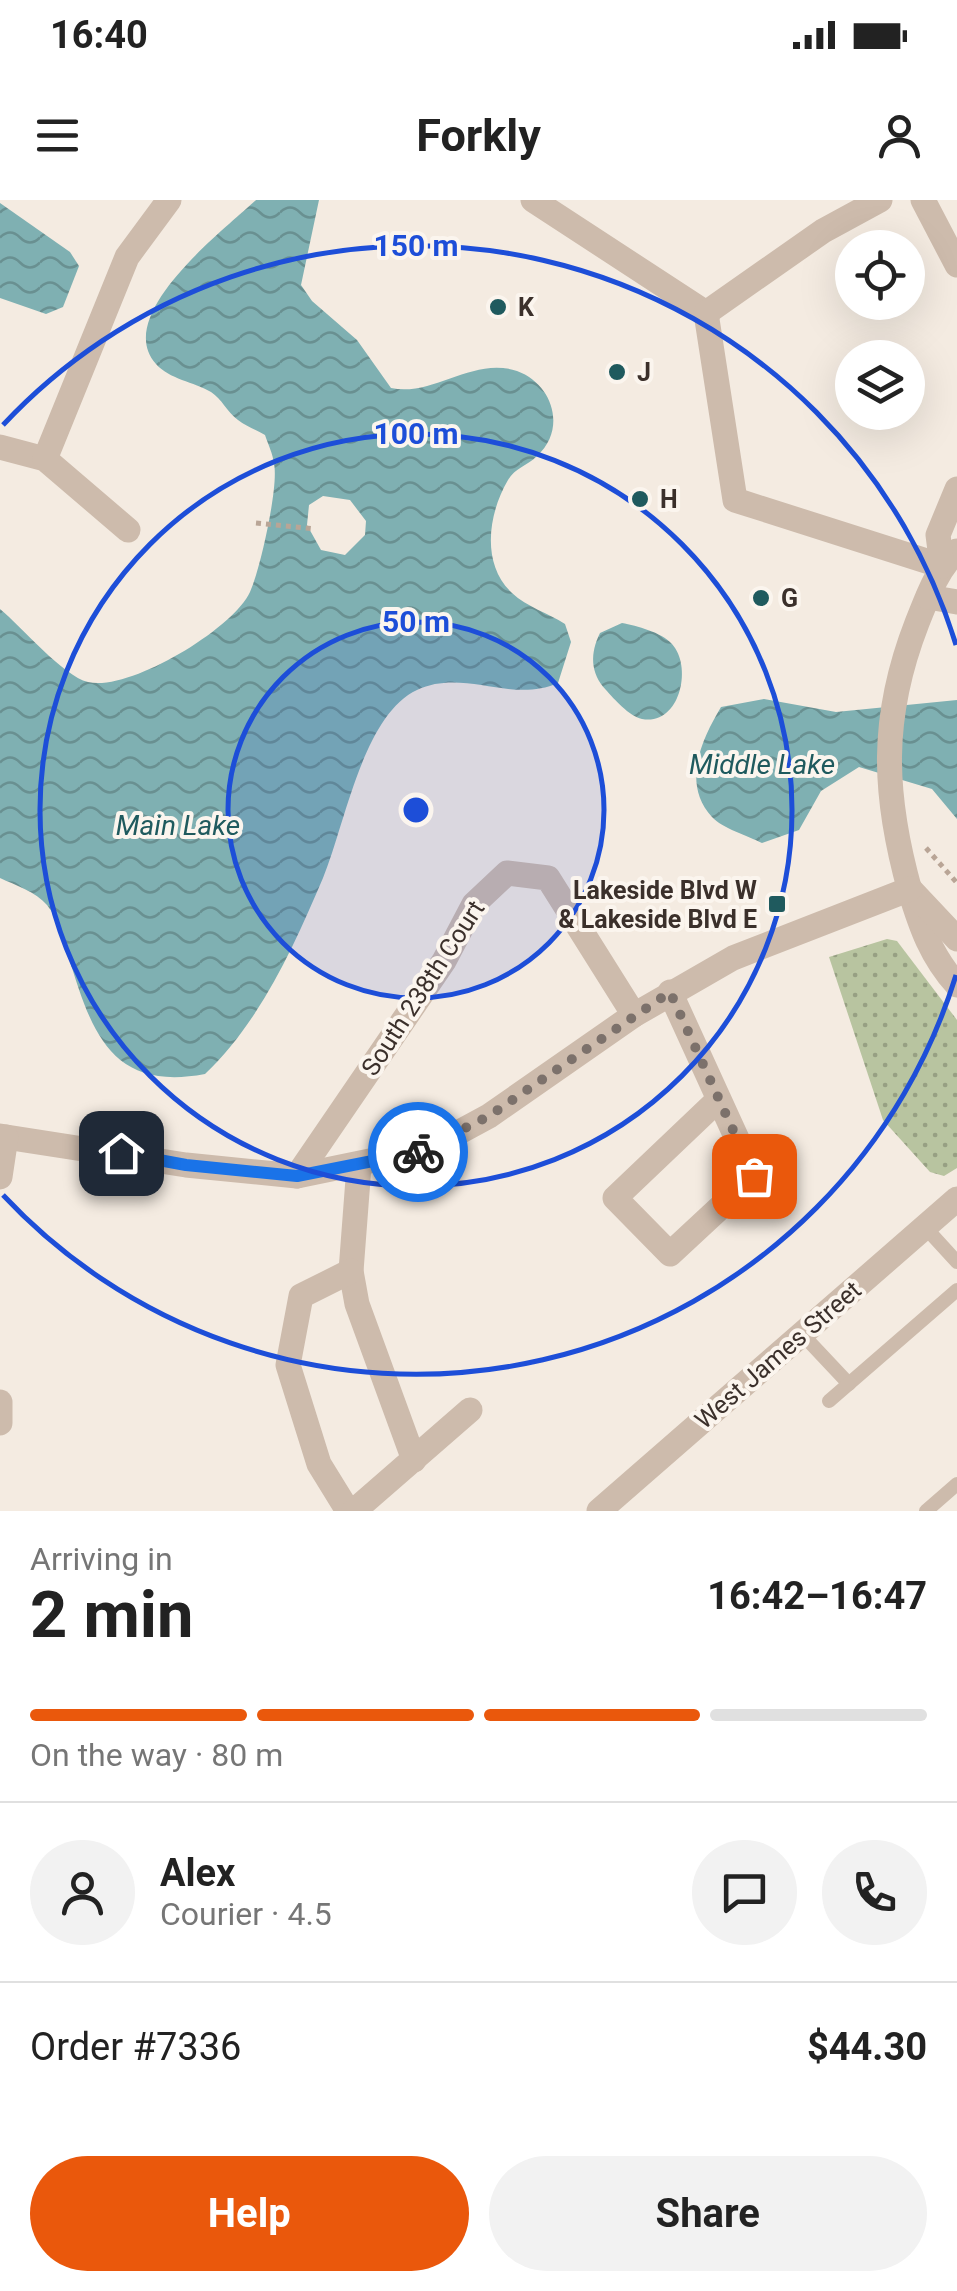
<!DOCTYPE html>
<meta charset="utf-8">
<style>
body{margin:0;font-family:Roboto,sans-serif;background:#f2f2f2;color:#222;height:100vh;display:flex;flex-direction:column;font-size:38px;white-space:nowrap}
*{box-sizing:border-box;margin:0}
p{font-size:32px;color:#767676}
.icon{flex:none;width:55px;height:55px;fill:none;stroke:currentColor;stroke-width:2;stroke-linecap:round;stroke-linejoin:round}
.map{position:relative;height:1311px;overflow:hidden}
.drawer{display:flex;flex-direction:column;background:#fff;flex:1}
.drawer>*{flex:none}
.tools{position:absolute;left:835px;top:30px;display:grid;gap:20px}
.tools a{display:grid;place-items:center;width:90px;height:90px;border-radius:50%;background:#fff;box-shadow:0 10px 40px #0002;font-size:50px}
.pin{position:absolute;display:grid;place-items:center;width:85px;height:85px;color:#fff;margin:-42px;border-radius:20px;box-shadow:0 5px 15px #0006}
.courier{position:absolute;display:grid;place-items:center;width:100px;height:100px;margin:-50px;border:8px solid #1a73e8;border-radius:50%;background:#fff;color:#222;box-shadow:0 2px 12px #0007}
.summary em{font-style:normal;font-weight:700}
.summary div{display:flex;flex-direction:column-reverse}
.summary{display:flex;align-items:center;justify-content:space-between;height:170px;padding:0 30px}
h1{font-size:65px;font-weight:700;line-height:75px}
.bar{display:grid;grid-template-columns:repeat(4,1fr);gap:15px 10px;align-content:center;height:120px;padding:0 30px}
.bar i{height:12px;border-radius:8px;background:#e0e0e0}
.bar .current{background:#ea580c}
.bar p{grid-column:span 4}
.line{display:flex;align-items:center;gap:25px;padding:0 30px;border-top:2px solid #e0e0e0}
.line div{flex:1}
.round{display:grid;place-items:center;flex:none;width:105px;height:105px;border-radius:52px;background:#f2f2f2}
.button{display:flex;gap:20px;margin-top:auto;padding:20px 30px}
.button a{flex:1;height:115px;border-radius:60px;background:#ea580c;color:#fff;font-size:40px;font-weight:700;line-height:115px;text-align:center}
.button a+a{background:#f2f2f2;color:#222}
.status{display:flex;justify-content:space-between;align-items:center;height:70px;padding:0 50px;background:#fff;direction:ltr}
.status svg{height:28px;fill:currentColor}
header{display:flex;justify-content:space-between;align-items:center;height:130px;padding:0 30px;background:#fff;font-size:45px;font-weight:700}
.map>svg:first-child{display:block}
.grass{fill:url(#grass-dots)}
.water{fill:url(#water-waves);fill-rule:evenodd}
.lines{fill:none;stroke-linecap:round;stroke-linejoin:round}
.path{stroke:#b9a596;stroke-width:5;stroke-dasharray:5 5;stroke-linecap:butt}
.lane{stroke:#cdbbac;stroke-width:14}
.street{stroke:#cdbbac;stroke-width:25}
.done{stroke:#7c716b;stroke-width:10;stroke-dasharray:0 18}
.route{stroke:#1a73e8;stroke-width:12}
.ring{fill:none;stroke:#1d4ed8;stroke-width:5}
.poi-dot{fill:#1f5a5e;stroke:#fbf5ee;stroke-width:4}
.labels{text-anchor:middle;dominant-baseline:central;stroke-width:8;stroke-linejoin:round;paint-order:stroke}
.poi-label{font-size:25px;font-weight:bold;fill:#3b302b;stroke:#fbf5ee;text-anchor:start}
.street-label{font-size:25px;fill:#3b302b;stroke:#fbf5ee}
.water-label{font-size:28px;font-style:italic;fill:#1f5a5e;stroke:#fbf5ee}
.centre{fill:#1d4ed8;stroke:#fbf5ee;stroke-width:5}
.ring-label{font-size:30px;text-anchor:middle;font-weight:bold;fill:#1d4ed8;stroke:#fbf5ee;stroke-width:8;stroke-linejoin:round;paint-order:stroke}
</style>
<div class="status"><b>16:40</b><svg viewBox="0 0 49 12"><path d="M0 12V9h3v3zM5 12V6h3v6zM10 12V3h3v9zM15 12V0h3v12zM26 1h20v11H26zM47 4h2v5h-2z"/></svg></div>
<header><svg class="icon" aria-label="menu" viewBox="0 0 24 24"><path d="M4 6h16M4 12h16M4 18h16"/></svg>Forkly<svg class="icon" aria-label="person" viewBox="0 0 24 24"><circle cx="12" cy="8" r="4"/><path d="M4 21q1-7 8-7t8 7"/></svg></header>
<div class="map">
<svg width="957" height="1311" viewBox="0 0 957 1311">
<defs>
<pattern id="grass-dots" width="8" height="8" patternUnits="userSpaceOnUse" patternTransform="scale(2.5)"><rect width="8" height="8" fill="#b8c4a0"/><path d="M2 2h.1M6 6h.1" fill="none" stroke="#97a083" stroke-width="1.8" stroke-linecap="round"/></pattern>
<pattern id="water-waves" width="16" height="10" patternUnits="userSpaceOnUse" patternTransform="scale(2.5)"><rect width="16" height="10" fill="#7fb0b2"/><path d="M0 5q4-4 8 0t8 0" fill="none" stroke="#699091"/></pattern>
</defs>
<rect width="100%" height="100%" fill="#f4ebe1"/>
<polygon class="grass" points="887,739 897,741 957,820 957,968 944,976 930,972 883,920 829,757"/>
<g class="water">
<path d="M256,0H319L301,85L312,101L357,140L391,188C434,197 473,156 517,171C553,184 567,229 537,256C527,266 515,268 508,280C488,314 481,364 512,393C527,407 548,413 565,424L571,442L558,483C511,504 464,468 417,490C363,515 345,625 323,678C294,746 260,822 205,874C110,892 91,830 68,755C62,737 59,720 47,705C36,692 15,685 0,678V409C22,427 63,476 88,482C129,492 233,429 250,392C260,370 279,286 274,264C273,254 268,244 265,235C256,230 246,226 238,220C227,212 222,199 211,192C194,182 169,179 156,164C112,115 224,30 256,0ZM323,296L350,300L366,321L365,335L345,355L321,350L307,325L309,305Z"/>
<polygon points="0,3 70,52 79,66 63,107 46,114 0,98"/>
<path d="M622,423C637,426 661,432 672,444C693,467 680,526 642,519C629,516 614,499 606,490C590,473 590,453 600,433Z"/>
<path d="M764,499L836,512L957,500V619L932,589L859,567L821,591L799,630L762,643C748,636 722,628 712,617C681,583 702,539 721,507Z"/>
</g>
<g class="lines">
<g class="path">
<polyline points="256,323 315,329"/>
<polyline points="926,648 957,683"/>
</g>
<g class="lane">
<polyline points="924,1026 957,1062"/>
<polyline points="802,1134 849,1184"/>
<polyline points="829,1201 957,1090"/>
<polyline points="926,1311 957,1284"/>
</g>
<g class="street">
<polyline points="533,0 706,113 735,300 942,366"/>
<polyline points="923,0 957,65"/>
<polyline points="706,113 823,31 880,0"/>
<polyline points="0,247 45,259 128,330"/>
<polyline points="45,259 127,57 169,0"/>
<path d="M957,351C936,371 928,396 917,423C880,518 883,594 910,691C921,727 931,756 957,785"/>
<polyline points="942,366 938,335 957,289"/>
<polyline points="928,397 957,402"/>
<polyline points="910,689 957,739"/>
<polyline points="670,792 754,976 670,1054 615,998 719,899"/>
<polyline points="0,936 186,965 297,976 428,949 489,916 634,815 733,758 910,689"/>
<polyline points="359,966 351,1071 357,1104 414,1260"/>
<polyline points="297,976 444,761 474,704 507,673 548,678 634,815"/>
<polyline points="0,977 6,937"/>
<polyline points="0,1202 0,1223"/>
<polyline points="348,1311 319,1264 288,1165 301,1096 351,1071"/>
<polyline points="354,1311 470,1210"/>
<polyline points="599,1311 957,999"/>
</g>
</g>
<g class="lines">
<polyline class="done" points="418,952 489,916 670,792 754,976"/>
<polyline class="route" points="121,953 186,965 297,976 418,952"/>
</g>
<circle cx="416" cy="610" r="188" fill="#1d4ed8" fill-opacity=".12"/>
<g class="ring">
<circle cx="416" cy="610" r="188"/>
<circle cx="416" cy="610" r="376"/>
<path d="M956 775A565 565 0 0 1 3 995M3 225A565 565 0 0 1 956 445"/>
</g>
<g class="poi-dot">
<circle cx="498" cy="107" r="10"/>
<circle cx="617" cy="172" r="10"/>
<circle cx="640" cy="299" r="10"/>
<circle cx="761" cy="398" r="10"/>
<rect x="767" y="694" width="20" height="20" rx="5"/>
</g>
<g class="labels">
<g class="poi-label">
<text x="518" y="107">K</text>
<text x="637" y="172">J</text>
<text x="660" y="299">H</text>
<text x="781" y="398">G</text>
<text x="757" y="690" text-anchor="end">Lakeside Blvd W<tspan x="757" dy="29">&amp; Lakeside Blvd E</tspan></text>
</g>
<g class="street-label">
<text transform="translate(423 788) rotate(-57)">South 238th Court</text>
<text transform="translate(778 1155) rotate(-41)">West James Street</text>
</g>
<g class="water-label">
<text x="762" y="564">Middle Lake</text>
<text x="178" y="625">Main Lake</text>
</g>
</g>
<circle cx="416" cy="610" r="15" class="centre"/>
<g class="ring-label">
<text x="416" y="56">150 m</text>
<text x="416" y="244">100 m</text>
<text x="416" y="432">50 m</text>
</g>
</svg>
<div class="tools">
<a><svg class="icon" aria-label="locate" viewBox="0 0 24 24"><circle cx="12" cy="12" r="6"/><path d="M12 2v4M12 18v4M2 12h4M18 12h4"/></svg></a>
<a><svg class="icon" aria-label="layers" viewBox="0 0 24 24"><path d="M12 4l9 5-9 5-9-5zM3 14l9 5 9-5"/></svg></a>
</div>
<div class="pin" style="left:754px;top:976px;background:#ea580c"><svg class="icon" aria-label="bag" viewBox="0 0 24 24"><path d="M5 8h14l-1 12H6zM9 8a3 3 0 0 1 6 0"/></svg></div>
<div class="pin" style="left:121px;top:953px;background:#1f2937"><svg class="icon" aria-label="home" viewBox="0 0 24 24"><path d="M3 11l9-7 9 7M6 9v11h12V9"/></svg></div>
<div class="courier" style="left:418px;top:952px"><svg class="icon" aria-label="bike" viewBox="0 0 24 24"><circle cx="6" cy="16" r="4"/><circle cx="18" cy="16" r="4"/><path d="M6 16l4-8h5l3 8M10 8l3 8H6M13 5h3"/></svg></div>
</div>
<section class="drawer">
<div class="summary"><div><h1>2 min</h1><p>Arriving in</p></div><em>16:42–16:47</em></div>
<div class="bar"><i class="current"></i><i class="current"></i><i class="current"></i><i></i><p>On the way · 80 m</p></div>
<div class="line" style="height:180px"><a class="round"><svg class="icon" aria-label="person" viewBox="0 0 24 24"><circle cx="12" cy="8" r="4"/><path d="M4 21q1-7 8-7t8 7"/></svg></a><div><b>Alex</b><p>Courier · 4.5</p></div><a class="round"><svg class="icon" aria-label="chat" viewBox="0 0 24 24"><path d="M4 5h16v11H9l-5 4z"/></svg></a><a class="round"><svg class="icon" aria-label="phone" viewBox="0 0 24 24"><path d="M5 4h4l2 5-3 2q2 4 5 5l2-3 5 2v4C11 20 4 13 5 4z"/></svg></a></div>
<div class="line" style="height:130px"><div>Order #7336</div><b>$44.30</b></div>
<div class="button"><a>Help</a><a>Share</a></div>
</section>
